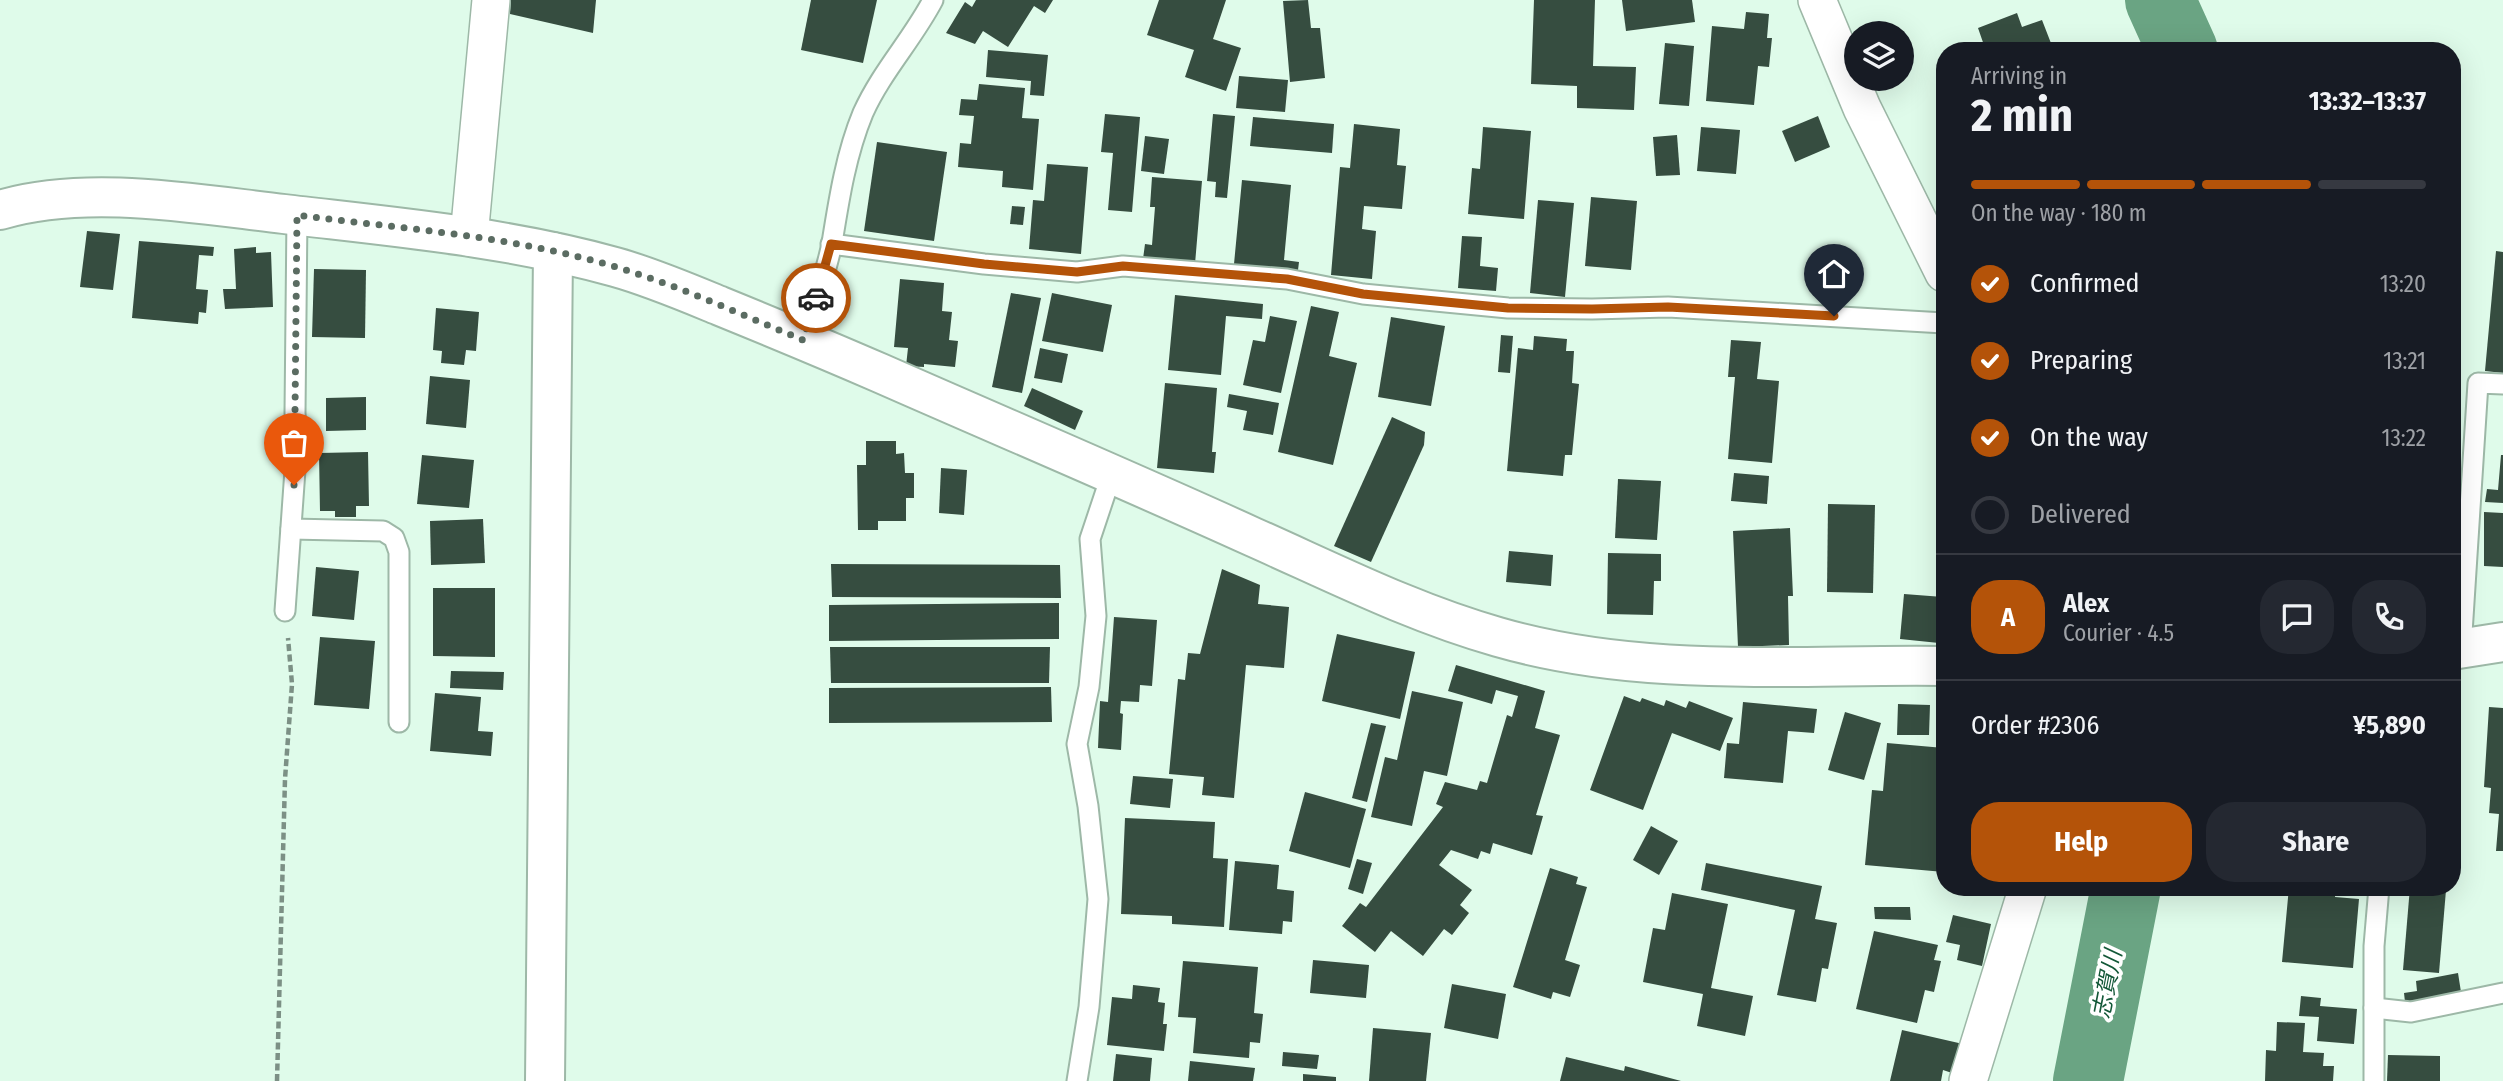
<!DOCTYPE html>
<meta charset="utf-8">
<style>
body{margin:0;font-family:"Fira Sans Condensed","Noto Sans JP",sans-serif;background:#242831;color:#f1f3f6;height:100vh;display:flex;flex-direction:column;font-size:26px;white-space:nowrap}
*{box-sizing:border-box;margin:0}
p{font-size:23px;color:#9ea1a6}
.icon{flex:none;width:38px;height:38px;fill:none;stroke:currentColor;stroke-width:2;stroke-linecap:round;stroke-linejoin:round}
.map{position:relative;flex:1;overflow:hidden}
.panel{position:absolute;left:1936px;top:42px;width:525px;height:854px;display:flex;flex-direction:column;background:#171b24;border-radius:28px;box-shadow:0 7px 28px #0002}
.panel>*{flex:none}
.tools{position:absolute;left:1844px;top:21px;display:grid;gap:14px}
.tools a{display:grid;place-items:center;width:70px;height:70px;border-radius:50%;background:#171b24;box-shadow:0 7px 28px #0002;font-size:35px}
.pin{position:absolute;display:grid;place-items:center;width:60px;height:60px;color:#fff;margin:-72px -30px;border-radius:50% 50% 50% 0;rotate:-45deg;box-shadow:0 0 7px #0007}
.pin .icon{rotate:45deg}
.courier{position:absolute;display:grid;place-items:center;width:70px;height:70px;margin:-35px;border:5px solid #b45309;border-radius:50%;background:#fff;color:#222;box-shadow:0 2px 9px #0007}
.head em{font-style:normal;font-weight:700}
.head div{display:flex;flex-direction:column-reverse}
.head{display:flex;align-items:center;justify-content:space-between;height:119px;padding:0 35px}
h1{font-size:46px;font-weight:700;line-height:52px}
.bar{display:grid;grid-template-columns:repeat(4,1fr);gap:10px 7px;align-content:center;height:84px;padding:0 35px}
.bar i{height:9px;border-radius:5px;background:#363941}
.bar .active{background:#b45309}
.bar p{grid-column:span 4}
.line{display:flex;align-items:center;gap:18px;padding:0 35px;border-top:2px solid #363941}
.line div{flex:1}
.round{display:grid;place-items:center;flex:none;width:74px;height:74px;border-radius:28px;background:#242831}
ol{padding:0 35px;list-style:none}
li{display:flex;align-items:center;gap:21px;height:77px}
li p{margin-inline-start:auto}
li .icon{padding:7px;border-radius:50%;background:#b45309;color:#fff;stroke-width:4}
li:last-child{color:#9ea1a6}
li i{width:38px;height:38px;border:4px solid #363941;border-radius:50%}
.cta{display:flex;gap:14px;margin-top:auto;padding:14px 35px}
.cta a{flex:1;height:80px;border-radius:28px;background:#b45309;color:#fff;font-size:28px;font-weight:700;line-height:80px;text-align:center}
.cta a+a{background:#242831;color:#f1f3f6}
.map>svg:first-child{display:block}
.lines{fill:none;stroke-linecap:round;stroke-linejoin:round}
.river{stroke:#6aa483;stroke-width:70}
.building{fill:#364d40}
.lane-casing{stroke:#9db8a7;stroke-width:23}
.street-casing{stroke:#9db8a7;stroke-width:40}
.secondary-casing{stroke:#9db8a7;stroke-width:42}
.path{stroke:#7c9085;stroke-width:4.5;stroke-dasharray:7 3.5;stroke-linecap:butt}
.lane{stroke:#fff;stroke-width:19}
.street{stroke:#fff;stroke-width:37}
.secondary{stroke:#fff;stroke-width:38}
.done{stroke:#5b6c62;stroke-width:7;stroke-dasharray:0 12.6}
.route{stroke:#b45309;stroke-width:9}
.labels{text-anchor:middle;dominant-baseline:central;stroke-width:7;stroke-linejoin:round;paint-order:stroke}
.water-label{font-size:23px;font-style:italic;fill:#135838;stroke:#fff}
</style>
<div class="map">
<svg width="2503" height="1081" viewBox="0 0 2503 1081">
<rect width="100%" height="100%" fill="#dffbea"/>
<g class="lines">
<g class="river">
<polyline points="2160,0 2183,51"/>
<polyline points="2088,1081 2126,887"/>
</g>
</g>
<g class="building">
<polygon points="511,0 596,0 593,33 510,14"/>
<polygon points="811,0 877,0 863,63 801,50"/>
<polygon points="976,0 1053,0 1045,13 1034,6 1008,47 983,31 975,44 946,33 965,2 972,7"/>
<polygon points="1159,0 1226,0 1213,39 1241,48 1226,91 1185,77 1194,50 1147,35"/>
<polygon points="1308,0 1311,28 1320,28 1325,78 1290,82 1283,1"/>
<polygon points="1534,0 1595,0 1593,66 1636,67 1634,110 1577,108 1577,86 1531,84"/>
<polygon points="1622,0 1692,0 1695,22 1626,31"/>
<polygon points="1746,12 1769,14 1767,38 1772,38 1769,67 1758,66 1754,105 1706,101 1712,26 1744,29"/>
<polygon points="2017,13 2022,27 2042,20 2054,51 1986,51 1978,28"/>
<polygon points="1665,43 1694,46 1689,106 1659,104"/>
<polygon points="988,50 1048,55 1044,96 1030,95 1031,81 986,77"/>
<polygon points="1239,76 1288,80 1285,112 1236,108"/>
<polygon points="979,84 1025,88 1022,118 1039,119 1033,190 1002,187 1003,171 958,167 960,143 971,144 974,116 959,115 961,99 977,100"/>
<polygon points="1105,114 1140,117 1132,212 1108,210 1113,153 1101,152"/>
<polygon points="1213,114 1235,116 1227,198 1215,197 1216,182 1207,181"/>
<polygon points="1818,116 1830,147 1795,162 1782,131"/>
<polygon points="1253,117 1334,124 1332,153 1250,146"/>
<polygon points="1354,124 1400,129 1397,165 1406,166 1402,209 1364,206 1362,229 1376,231 1372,279 1331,275 1340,167 1350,168"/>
<polygon points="1483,127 1531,131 1524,219 1468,214 1472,168 1480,169"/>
<polygon points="1701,127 1740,130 1736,174 1697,171"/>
<polygon points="1677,135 1680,175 1656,176 1653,137"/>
<polygon points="1145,136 1169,139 1164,174 1141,171"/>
<polygon points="877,142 947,152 934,241 864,231"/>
<polygon points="1047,164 1088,167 1081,254 1029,249 1033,200 1044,201"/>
<polygon points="1152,177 1202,181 1195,264 1143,259 1145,244 1152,245 1155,207 1150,207"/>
<polygon points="1242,180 1291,185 1284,260 1299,262 1298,270 1234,264"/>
<polygon points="1591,197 1637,201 1631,270 1585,266"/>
<polygon points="1538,200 1574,203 1565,297 1530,293"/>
<polygon points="1012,206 1025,207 1023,225 1010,224"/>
<polygon points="87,231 120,234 113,290 80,287"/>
<polygon points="1462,236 1482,237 1480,266 1498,268 1496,291 1458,288"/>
<polygon points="139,241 214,247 213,256 199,255 196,289 208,290 206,313 199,312 198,324 132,318"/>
<polygon points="256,247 256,253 271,252 273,307 225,309 223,289 236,289 234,249"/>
<polygon points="2496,251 2503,252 2503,373 2485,371"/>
<polygon points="314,269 366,270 365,338 312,337"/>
<polygon points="2452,277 2461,278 2459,299 2452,298"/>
<polygon points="900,279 944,283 942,311 952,312 949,340 958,341 955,367 924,364 924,367 906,366 908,348 894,347"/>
<polygon points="1011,293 1041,298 1022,393 992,387"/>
<polygon points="1052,293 1112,305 1103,352 1042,341"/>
<polygon points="1175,295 1263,304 1262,319 1226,316 1221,375 1168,370"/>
<polygon points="1311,306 1339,312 1329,356 1357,363 1333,465 1278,452"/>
<polygon points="436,308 479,312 476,351 466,350 464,365 441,363 442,351 433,350"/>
<polygon points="1270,316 1297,321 1281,393 1243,385 1253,340 1265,342"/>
<polygon points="1391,317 1445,326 1431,406 1378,397"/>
<polygon points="1501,335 1513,336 1510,373 1498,372"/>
<polygon points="1534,336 1567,339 1566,351 1574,351 1572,383 1579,384 1572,455 1565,455 1563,476 1507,471 1518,348 1533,350"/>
<polygon points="1731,340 1761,342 1757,379 1779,381 1772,463 1728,459 1735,377 1728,377"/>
<polygon points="1040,348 1068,354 1062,383 1034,378"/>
<polygon points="430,376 470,380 466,428 426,424"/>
<polygon points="1165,383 1217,388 1212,452 1216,452 1214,473 1157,468"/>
<polygon points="2452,383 2459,384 2455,431 2452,431"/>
<polygon points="1032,388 1083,411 1075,430 1024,406"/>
<polygon points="1229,394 1279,403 1273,435 1243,430 1247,411 1227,407"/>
<polygon points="366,397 366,430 326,431 326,398"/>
<polygon points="1392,417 1425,432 1424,445 1371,562 1334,546"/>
<polygon points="866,441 896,441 896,454 904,453 905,473 914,473 914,498 906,498 906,521 878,521 878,530 858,530 857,465 866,465"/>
<polygon points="368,452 369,506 356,506 356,517 335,517 335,511 320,511 319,453"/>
<polygon points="422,455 474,460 469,508 417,504"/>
<polygon points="2501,455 2503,455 2503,503 2485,502 2487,489 2498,490"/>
<polygon points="941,468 967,470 964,515 939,513"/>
<polygon points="1734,473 1769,476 1767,504 1731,501"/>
<polygon points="1618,479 1661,481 1657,540 1615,538"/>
<polygon points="2452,491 2457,491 2454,524 2452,524"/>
<polygon points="1828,504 1875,505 1873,593 1827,592"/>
<polygon points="2484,512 2503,513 2503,567 2484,566"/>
<polygon points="483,519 485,563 431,565 430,521"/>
<polygon points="1790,528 1793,596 1788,596 1789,645 1738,647 1733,531"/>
<polygon points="1509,551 1553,555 1551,586 1506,582"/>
<polygon points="1608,553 1661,554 1661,581 1654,581 1653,615 1607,614"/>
<polygon points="831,564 1060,565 1061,598 832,597"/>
<polygon points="316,567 359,571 354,620 312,616"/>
<polygon points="1222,569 1260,585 1258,604 1289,607 1284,668 1246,665 1234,798 1202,795 1204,777 1169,774 1178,679 1185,680 1188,653 1200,654"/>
<polygon points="433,588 495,588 495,657 433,656"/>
<polygon points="1904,594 1943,597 1939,643 1900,639"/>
<polygon points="1059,603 1059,639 829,641 829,605"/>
<polygon points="1114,617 1157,620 1152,686 1140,685 1139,702 1121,701 1120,713 1123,714 1121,750 1098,748 1100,701 1108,702"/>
<polygon points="1337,634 1415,652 1400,719 1322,701"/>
<polygon points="320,637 375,641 369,709 314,705"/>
<polygon points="830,647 1050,647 1049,683 831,683"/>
<polygon points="1456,665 1545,691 1535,728 1560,735 1536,815 1543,816 1532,855 1493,843 1490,854 1481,851 1478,859 1451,850 1439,865 1472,890 1460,905 1469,913 1452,935 1444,929 1423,956 1391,931 1375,952 1342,926 1360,903 1366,907 1443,807 1436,804 1445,782 1477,790 1480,781 1487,783 1507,715 1512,717 1518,696 1496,690 1492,704 1448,691"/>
<polygon points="451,671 504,672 503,690 450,688"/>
<polygon points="1051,687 1052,722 829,723 829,688"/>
<polygon points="1412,691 1463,702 1447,776 1424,771 1412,826 1371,817 1385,757 1397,760"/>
<polygon points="435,693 481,697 478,731 493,732 491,756 430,751"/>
<polygon points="1624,696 1640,702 1642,698 1664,706 1666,700 1686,708 1689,701 1733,718 1720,751 1672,733 1643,810 1590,790"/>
<polygon points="1743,702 1817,709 1814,733 1788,731 1783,783 1724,778 1727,743 1739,744"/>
<polygon points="1898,704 1930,705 1929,735 1897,735"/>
<polygon points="2489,707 2503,708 2503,851 2496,851 2499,814 2489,813 2491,788 2484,787"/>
<polygon points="1845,712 1881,723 1864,780 1828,770"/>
<polygon points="1371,723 1386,726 1367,802 1352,798"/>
<polygon points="1887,743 1944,748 1944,872 1865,865 1872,790 1883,791"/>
<polygon points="1133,776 1173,779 1170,808 1130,804"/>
<polygon points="2452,779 2460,779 2454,850 2452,849"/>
<polygon points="1305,792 1366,809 1350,868 1289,851"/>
<polygon points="1125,818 1215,822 1213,858 1228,859 1224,927 1172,924 1172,916 1121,914"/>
<polygon points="1651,826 1678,841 1659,875 1633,860"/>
<polygon points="1357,859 1372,863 1363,894 1348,889"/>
<polygon points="1235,861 1279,865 1277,889 1294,891 1292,922 1283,921 1282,934 1229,930"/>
<polygon points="1706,863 1822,886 1815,919 1837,923 1828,969 1822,968 1816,1002 1777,995 1795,910 1701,890"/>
<polygon points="1550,868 1578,877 1576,884 1587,887 1565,960 1580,965 1570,997 1553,992 1551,999 1513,987"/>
<polygon points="2289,887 2336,887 2335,897 2359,899 2353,968 2282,962"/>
<polygon points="2410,887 2446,890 2439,973 2403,970"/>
<polygon points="1672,893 1728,904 1711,988 1753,996 1745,1036 1697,1026 1703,994 1643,982 1653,928 1665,930"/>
<polygon points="1874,907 1910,907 1911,920 1875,919"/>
<polygon points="1953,915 1991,924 1982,966 1957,960 1960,945 1946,942"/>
<polygon points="1874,931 1938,945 1934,960 1941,961 1934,992 1925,990 1917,1023 1856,1009"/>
<polygon points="1313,960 1369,965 1366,998 1310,993"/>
<polygon points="1183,961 1258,967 1254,1013 1263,1014 1260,1043 1250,1042 1249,1058 1193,1053 1196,1018 1178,1017"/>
<polygon points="2458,973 2461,992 2405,1002 2404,993 2417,991 2416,981"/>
<polygon points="1452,984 1506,994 1498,1039 1444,1028"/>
<polygon points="1133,985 1160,988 1158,1002 1165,1003 1163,1024 1167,1024 1164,1051 1107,1045 1112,997 1132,999"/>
<polygon points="2301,996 2321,998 2320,1006 2357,1009 2354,1044 2317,1041 2319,1017 2299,1016"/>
<polygon points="2277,1022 2305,1023 2303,1052 2324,1053 2323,1066 2334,1066 2333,1081 2265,1081 2266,1050 2276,1051"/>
<polygon points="1373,1028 1431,1033 1426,1081 1369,1081"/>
<polygon points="1902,1030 1963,1044 1955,1074 1943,1070 1941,1081 1890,1081"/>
<polygon points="1283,1052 1319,1055 1317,1069 1282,1066"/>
<polygon points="1116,1054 1152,1058 1150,1081 1113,1081"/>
<polygon points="2388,1055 2440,1056 2440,1081 2387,1081"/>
<polygon points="1566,1057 1624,1071 1625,1066 1681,1081 1560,1081"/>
<polygon points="1190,1061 1255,1068 1253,1081 1188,1081"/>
<polygon points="1303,1074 1336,1077 1336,1081 1303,1081"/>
</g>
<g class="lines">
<g class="lane-casing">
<g id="lane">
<polyline points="831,244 984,264 1077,272 1123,266 1287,279 1363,294 1508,308 1592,309 1668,307 1944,323"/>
<path d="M803,340C813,308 826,275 832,243C839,199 846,154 863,113C882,71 912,40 933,0"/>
<polyline points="291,529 383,531 394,538 399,552 399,722"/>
<polyline points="285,611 297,442 295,413 297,215"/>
<polyline points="2461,649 2478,383 2503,384"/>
<polyline points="2374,1008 2411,1012 2503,993"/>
<polyline points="1077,1081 1089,1007 1098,899 1088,806 1077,744 1089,687 1096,616 1090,539 1112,473"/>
<polyline points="2374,1081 2374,946 2379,887"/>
</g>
</g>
<g class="street-casing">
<g id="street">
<polyline points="1817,0 1862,108 1944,273"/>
<polyline points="469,237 491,0"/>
<polyline points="1968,1081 2028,887"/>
</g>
</g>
<g class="secondary-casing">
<g id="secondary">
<path d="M0,210C86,184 196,204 284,214C394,227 508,237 615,267C651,277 686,292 720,306C774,328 827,350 880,373C1005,428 1130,481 1253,537C1334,573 1413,613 1498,637C1644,679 1795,664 1944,666"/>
<polyline points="2452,650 2503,642"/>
<polyline points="545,1081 553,252"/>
</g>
</g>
<polyline class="path" points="277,1081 285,779 292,684 288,638"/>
<use href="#lane" class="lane"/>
<use href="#street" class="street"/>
<use href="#secondary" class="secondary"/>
</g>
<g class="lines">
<path class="done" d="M294,485L297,442L295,413L297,215C404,229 515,236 619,268C682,287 742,315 803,340L816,298"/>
<polyline class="route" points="816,298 831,244 984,264 1077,272 1123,266 1287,279 1363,294 1508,308 1592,309 1668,307 1834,316"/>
</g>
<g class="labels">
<g class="water-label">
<text transform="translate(2107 984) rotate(-79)">志賀川</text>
</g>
</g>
</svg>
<div class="tools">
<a><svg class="icon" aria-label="layers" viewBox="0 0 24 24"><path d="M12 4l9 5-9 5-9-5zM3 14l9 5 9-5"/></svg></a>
</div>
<div class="pin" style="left:294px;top:485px;background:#ea580c"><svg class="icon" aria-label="bag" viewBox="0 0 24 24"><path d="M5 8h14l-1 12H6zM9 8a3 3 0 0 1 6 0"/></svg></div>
<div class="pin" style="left:1834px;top:316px;background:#1f2937"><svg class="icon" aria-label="home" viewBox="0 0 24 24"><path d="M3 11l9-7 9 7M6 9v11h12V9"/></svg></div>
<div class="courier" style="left:816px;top:298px"><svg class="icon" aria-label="car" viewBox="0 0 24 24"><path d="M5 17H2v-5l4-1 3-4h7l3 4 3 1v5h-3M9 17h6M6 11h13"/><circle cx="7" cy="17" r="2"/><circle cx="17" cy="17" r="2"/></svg></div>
<section class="panel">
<div class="head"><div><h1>2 min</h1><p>Arriving in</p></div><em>13:32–13:37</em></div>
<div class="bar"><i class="active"></i><i class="active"></i><i class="active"></i><i></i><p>On the way · 180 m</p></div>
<ol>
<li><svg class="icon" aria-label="check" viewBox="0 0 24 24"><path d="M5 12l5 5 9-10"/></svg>Confirmed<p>13:20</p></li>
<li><svg class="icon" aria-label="check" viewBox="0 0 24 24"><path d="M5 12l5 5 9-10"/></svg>Preparing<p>13:21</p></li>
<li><svg class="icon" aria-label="check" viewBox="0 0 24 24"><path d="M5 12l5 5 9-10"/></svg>On the way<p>13:22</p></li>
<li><i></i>Delivered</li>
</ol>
<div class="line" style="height:126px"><b class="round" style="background:#b45309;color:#fff">A</b><div><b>Alex</b><p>Courier · 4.5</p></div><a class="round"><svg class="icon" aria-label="chat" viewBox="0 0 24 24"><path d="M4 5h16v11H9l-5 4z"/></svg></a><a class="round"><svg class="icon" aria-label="phone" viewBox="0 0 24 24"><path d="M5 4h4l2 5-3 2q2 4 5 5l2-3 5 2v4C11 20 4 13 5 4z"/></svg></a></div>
<div class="line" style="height:91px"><div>Order #2306</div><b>¥5,890</b></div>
<div class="cta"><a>Help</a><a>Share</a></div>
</section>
</div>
